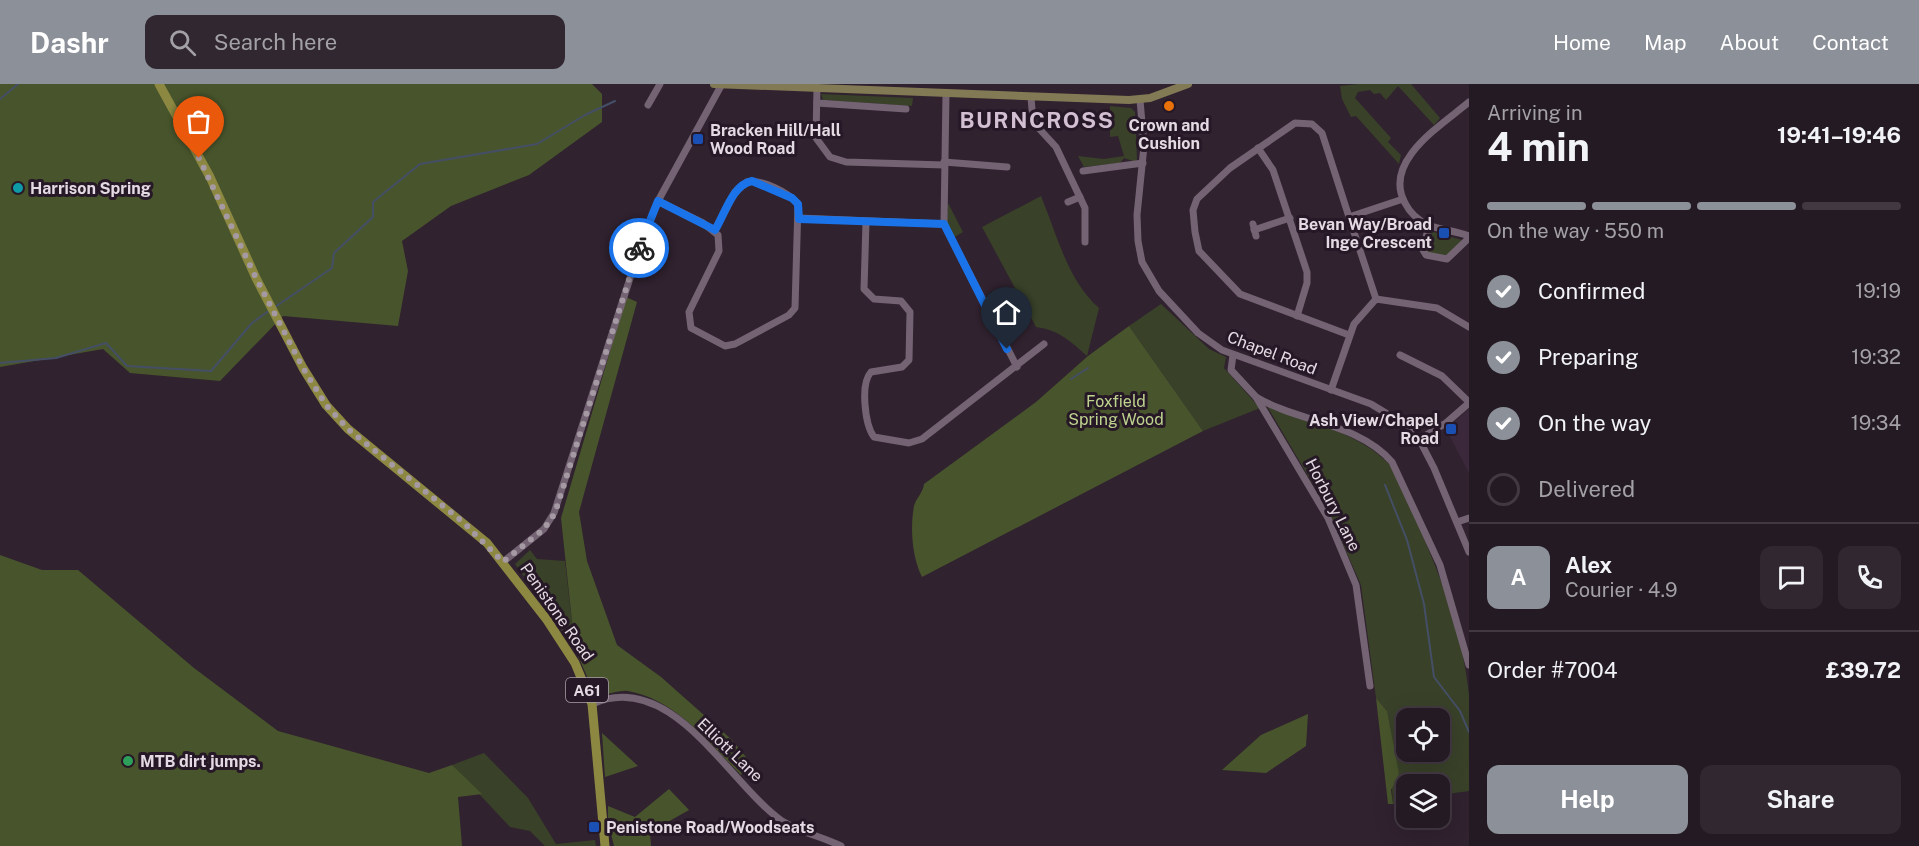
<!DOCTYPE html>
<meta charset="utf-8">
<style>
body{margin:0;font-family:"Public Sans",sans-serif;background:#302730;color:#f1f3f6;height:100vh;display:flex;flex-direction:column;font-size:22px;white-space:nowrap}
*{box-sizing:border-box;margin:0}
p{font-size:20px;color:#a3a1a6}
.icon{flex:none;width:33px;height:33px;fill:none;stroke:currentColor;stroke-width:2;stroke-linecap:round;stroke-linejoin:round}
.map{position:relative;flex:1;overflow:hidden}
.details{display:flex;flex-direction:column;background:#241a23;width:450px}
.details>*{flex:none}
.controls{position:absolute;left:1396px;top:624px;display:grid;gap:12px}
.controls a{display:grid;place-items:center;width:54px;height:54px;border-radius:12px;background:#241a23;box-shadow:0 6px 24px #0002,0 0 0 2px #413841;font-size:30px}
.pin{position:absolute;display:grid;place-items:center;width:51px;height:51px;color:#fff;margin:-62px -26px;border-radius:50% 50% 50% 0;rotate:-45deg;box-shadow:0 0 6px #0007}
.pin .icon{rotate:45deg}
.courier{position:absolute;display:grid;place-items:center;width:60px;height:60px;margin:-30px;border:4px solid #1a73e8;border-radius:50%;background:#fff;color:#222;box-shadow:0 2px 8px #0007}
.summary em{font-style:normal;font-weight:700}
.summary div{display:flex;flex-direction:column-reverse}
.summary{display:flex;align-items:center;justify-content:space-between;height:102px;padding:0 18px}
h1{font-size:39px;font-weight:700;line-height:45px}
.bar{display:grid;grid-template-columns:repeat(4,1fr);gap:9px 6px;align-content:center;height:72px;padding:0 18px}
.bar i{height:8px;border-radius:4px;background:#413841}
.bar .active{background:#8c9099}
.bar p{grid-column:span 4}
.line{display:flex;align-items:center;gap:15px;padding:0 18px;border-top:2px solid #413841}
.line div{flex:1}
.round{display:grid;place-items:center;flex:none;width:63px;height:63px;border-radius:12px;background:#302730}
ol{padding:0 18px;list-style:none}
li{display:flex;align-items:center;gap:18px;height:66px}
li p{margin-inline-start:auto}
li .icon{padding:6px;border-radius:50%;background:#8c9099;color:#fff;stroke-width:4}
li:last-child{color:#a3a1a6}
li i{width:33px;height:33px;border:3px solid #413841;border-radius:50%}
.cta{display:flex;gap:12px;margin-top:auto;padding:12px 18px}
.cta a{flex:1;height:69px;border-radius:12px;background:#8c9099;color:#fff;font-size:24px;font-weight:700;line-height:69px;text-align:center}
.cta a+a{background:#302730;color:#f1f3f6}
header{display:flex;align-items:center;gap:36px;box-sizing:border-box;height:84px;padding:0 30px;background:#8c9099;color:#fff}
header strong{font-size:28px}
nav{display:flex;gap:33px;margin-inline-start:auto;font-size:21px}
.search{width:420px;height:54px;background:#302730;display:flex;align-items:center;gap:15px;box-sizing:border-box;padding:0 21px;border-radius:12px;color:#a3a1a6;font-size:22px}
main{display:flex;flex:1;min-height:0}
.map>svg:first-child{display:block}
.built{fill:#3b293b}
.green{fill:#394129;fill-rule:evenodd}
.forest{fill:#48552c}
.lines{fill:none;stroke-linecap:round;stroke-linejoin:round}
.stream{stroke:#444f66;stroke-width:2}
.minor{stroke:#746373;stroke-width:7}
.major{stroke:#827955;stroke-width:8}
.highway{stroke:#8c8841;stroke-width:9}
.done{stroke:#a59aa4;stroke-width:6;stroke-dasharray:0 10.8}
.route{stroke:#1a73e8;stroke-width:8}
.food-dot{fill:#e8710a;stroke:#261826;stroke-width:2}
.transit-dot{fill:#1a4fb4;stroke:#261826;stroke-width:2}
.culture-dot{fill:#0f9aa8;stroke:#261826;stroke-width:2}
.leisure-dot{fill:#2e9e5b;stroke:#261826;stroke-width:2}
.labels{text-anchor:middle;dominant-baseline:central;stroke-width:6;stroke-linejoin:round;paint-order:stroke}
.shield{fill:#261826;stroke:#aba0aa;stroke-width:1.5}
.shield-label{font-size:15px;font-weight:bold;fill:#e4dae3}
.poi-label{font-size:16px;font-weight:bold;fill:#e4dae3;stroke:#261826;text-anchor:start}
.street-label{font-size:16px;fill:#e4dae3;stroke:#261826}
.park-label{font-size:16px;fill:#bdd38e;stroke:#261826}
.district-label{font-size:22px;font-weight:bold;letter-spacing:1.5px;fill:#d2bfd1;stroke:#261826}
</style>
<header>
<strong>Dashr</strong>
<div class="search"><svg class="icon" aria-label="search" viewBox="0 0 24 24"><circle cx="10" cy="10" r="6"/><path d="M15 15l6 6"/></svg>Search here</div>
<nav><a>Home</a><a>Map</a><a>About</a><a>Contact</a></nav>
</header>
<main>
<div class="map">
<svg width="1469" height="762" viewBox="0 0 1469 762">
<rect width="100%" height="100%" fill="#30222f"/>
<polygon class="built" points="1469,325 1469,389 1446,345"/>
<g class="green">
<polygon points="1358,0 1411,0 1440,34 1434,41 1398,2 1386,16 1380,9 1374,10 1370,6 1358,8 1355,14 1391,54 1388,58 1401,71 1399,80 1356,32 1351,33 1342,15 1340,2"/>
<polygon points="821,10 913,14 912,22 823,16"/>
<polygon points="1110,22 1131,24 1135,28 1137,75 1136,78 1124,74 1120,79 1084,83 1078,72 1104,75 1124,72 1118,52 1110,53"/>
<path d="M1041,112C1057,150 1067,196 1099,224L1087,272C1070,257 1059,246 1036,243L982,143Z"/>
<polygon points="948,119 963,148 953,154 947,141"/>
<polygon points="1430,147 1462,156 1449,173 1427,169 1425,166"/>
<polygon points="1161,220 1209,265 1226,273 1224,284 1260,324 1203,347 1129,242"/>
<path d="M1267,322C1309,338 1362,349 1392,383C1425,456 1461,530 1469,611C1469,643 1469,676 1469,707L1440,711V700H1407V717L1393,720L1387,627L1376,614L1361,501L1327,424ZM1407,634H1440V668H1407Z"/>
<polygon points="530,466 537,475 565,477 575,565 515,480"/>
<polygon points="484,669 528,714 556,760 595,756 596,762 545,762 530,747 510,743 452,681"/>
</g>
<g class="forest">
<polygon points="0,0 592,0 602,10 602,38 529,91 451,122 402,157 408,187 398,242 283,232 220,297 130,289 103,265 0,283"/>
<path d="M626,213L637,218L579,428L587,477L617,561L661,593L731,655L750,678L741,691C709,659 675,615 628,607C619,606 605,611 596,613L575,565L561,434Z"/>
<path d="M1129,242L1203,347L922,493C912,473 910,444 914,422C916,414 923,409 924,400L1036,318L1088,272Z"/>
<polygon points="0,471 42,486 78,486 194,584 278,647 429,689 452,681 482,710 458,713 462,762 0,762"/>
<polygon points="1376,614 1387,627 1399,690 1391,706 1393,720 1388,720"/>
<polygon points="1308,630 1306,662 1266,689 1222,686 1261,651"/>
<polygon points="602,649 638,682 605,693"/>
<polygon points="669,705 689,726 650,748 651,762 614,762 608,738 608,722 635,733"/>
</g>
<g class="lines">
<g class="stream">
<polyline points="0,15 18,0"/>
<polyline points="275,223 332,184 334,169 373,133 373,118 420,80 537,60 585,31 615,17"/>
<polyline points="0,279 56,274 106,259 127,282 211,287 252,239 270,226"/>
<polyline points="1071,295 1088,284"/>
<polyline points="1385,401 1407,456 1424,520 1434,593 1460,627 1469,648"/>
</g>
<g class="minor">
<polyline points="817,3 816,54 830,73 846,78 944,81"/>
<polyline points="946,9 944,140 1017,283"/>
<polyline points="1031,13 1033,38 1056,63 1085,124 1085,158"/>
<polyline points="1140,16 1144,62 1137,131 1138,157 1142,178 1159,207 1198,249 1222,266 1371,320 1404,340 1421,359 1434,384 1469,468"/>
<path d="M1469,18C1442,41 1382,77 1405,119C1410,129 1418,136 1428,141C1441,146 1456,147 1469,152"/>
<polyline points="817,19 906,25"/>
<polyline points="648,21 660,0"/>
<polyline points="1258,64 1273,86 1307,188 1307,199 1297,232"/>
<polyline points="944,78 1007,83"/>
<polyline points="1083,87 1143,79"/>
<path d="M658,117L703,139L718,151L719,167L689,228L691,244L725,262L735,260L789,231L795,224L798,120C788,108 762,95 747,98L735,108L715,146"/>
<polyline points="1068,118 1080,113"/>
<polyline points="1349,133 1322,49 1312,40 1295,39 1230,84 1197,115 1193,126 1195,148 1199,167 1240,210 1349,251"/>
<polyline points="799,134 944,140"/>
<path d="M866,138L864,205L874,215L901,217L910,228L909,276L902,283L871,288C860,300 865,341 874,353L909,359L922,355L1044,260"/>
<polyline points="1253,140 1256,152"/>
<polyline points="1429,141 1423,166 1426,171 1447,175 1469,154"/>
<polyline points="1254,146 1290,134"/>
<polyline points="1376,215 1349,133 1403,115"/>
<polyline points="1233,271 1231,286 1256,313 1328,434 1356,501 1370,602"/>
<polyline points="1400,271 1442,292 1469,318"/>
<polyline points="1331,306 1354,240 1376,215 1437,224 1469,243"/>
<path d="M1256,313C1298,338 1358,339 1392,378L1440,481L1469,581"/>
<polyline points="1418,356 1446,339 1469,319"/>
<polyline points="1457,438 1469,434"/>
<polyline points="503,478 544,445 554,429 644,151 658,117 722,0"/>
<path d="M592,620C672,584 728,699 782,737C799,748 823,753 841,762"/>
</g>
<polyline class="major" points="714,0 1129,16 1150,14 1188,0"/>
<polyline class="highway" points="159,0 210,93 256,194 303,284 326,321 348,345 487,459 547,536 575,579 592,620 605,762"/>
</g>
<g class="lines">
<polyline class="done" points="199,74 256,194 303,284 326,321 348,345 463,438 503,478 544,445 555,429 639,164"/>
<path class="route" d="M639,164L658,117L715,146C725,130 732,101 752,97L792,114L798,120L799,135L944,140L1007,265"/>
</g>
<circle class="food-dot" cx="1169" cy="22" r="6"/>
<g class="transit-dot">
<rect x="692" y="49" width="12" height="12" rx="3"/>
<rect x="1438" y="143" width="12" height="12" rx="3"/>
<rect x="1445" y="339" width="12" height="12" rx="3"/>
<rect x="588" y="737" width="12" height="12" rx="3"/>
</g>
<circle class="culture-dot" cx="18" cy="104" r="6"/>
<circle class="leisure-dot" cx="128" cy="677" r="6"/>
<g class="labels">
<rect class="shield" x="566" y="594" width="42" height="24" rx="4.5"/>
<g class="shield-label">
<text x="587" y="606">A61</text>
</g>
<g class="poi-label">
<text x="1169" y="41" text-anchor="middle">Crown and<tspan x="1169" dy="18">Cushion</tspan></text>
<text x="710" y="46">Bracken Hill/Hall<tspan x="710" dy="18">Wood Road</tspan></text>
<text x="30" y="104">Harrison Spring</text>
<text x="1432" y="140" text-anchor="end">Bevan Way/Broad<tspan x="1432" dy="18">Inge Crescent</tspan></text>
<text x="1439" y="336" text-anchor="end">Ash View/Chapel<tspan x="1439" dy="18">Road</tspan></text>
<text x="140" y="677">MTB dirt jumps.</text>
<text x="606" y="743">Penistone Road/Woodseats</text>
</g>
<g class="street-label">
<text transform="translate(1272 269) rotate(21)">Chapel Road</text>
<text transform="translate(1333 421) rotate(63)">Horbury Lane</text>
<text transform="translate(557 528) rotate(55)">Penistone Road</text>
<text transform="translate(730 666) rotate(44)">Elliott Lane</text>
</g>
<g class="park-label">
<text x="1116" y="317">Foxfield<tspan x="1116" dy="18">Spring Wood</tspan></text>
</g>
<g class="district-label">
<text x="1037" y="36">BURNCROSS</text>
</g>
</g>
</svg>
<div class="controls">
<a><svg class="icon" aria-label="locate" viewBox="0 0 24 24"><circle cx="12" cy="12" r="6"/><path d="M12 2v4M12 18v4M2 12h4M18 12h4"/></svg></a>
<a><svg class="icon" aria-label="layers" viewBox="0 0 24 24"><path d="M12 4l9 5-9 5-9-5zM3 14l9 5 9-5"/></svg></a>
</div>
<div class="pin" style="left:199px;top:74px;background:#ea580c"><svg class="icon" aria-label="bag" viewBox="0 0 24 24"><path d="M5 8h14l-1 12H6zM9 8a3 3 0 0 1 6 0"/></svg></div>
<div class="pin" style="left:1007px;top:265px;background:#1f2937"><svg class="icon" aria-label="home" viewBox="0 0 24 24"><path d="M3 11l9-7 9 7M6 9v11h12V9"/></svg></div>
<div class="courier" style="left:639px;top:164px"><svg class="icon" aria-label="bike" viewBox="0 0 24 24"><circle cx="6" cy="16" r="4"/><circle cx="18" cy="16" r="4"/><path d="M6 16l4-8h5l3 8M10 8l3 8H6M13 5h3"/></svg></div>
</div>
<section class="details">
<div class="summary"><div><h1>4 min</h1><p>Arriving in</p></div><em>19:41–19:46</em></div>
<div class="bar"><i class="active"></i><i class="active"></i><i class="active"></i><i></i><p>On the way · 550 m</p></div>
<ol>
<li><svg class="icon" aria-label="check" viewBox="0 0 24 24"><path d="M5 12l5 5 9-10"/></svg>Confirmed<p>19:19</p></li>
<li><svg class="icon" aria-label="check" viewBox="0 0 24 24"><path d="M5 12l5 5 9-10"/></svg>Preparing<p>19:32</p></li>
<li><svg class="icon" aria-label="check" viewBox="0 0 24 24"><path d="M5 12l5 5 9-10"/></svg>On the way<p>19:34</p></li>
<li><i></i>Delivered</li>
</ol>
<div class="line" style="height:108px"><b class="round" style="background:#8c9099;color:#fff">A</b><div><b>Alex</b><p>Courier · 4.9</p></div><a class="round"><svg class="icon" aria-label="chat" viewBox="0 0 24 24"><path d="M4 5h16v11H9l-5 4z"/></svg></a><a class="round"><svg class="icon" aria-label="phone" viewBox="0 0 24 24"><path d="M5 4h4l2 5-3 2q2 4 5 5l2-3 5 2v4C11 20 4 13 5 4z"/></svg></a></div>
<div class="line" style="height:78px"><div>Order #7004</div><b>£39.72</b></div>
<div class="cta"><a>Help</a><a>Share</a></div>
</section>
</main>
